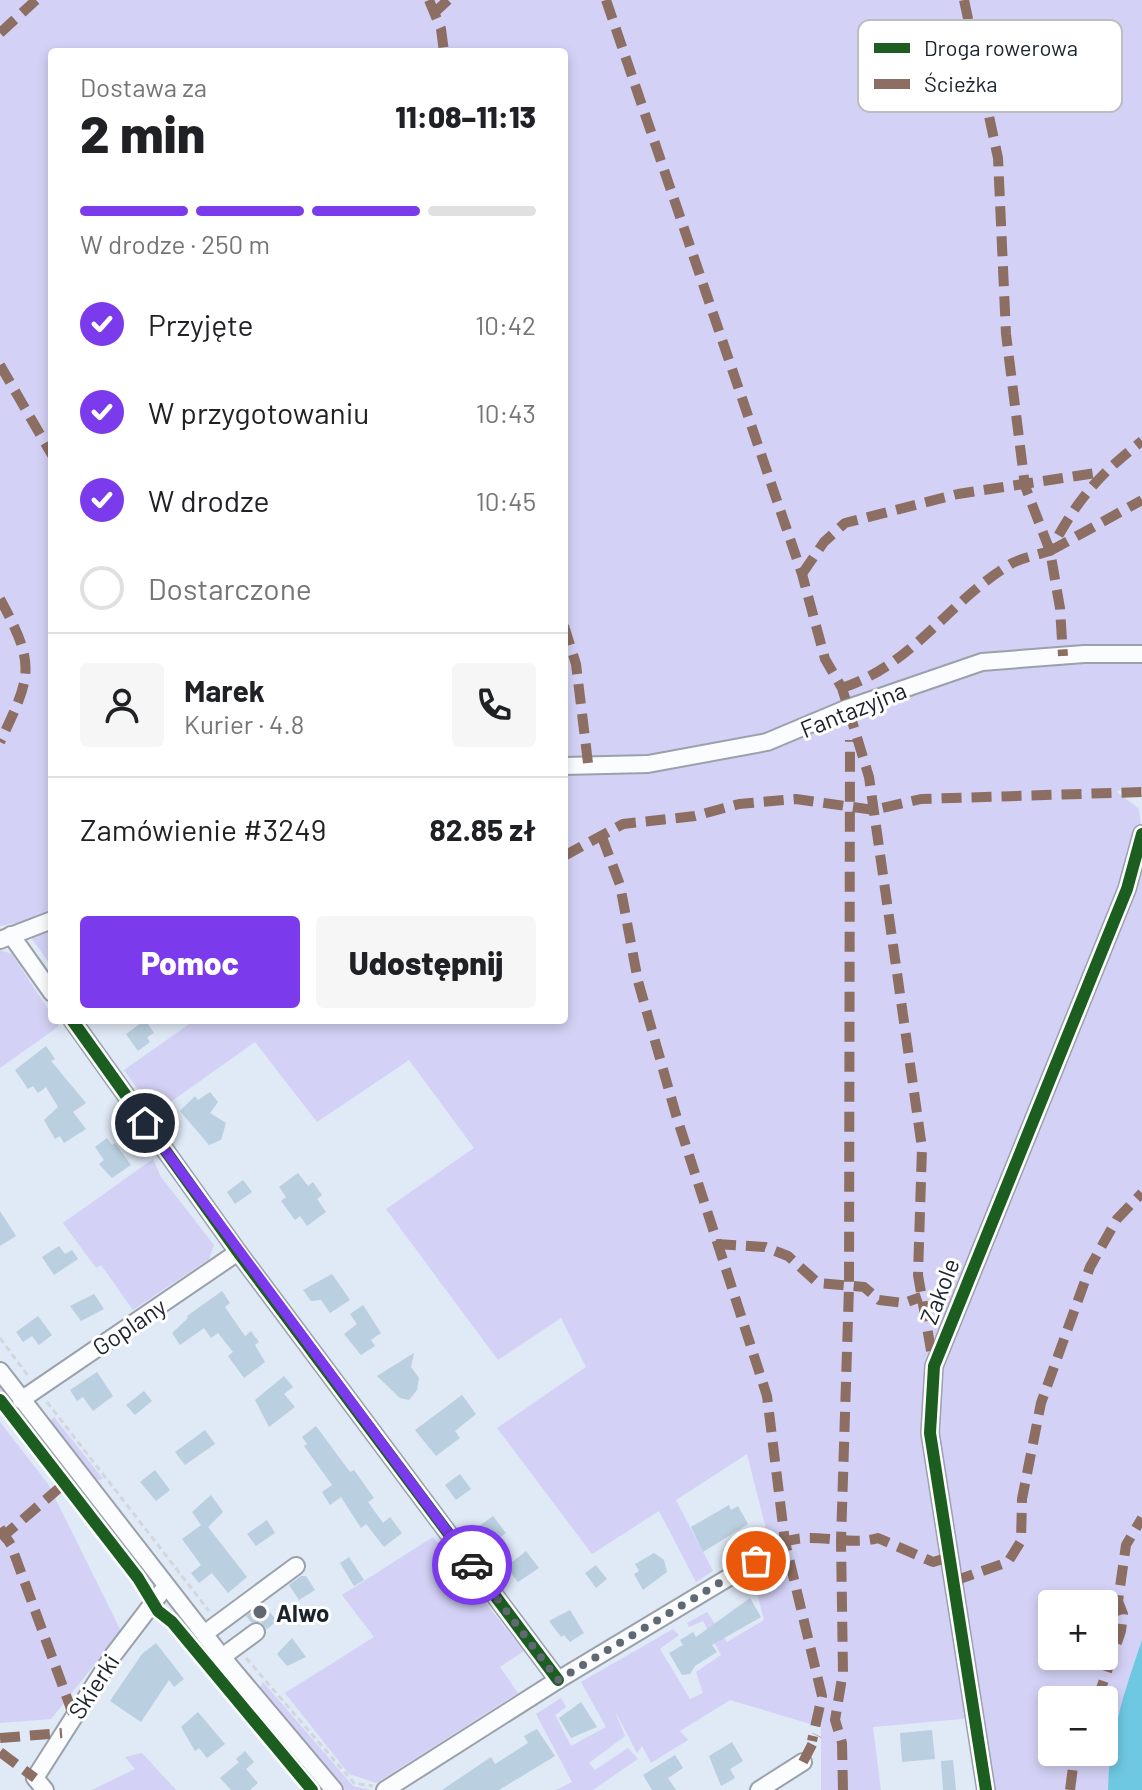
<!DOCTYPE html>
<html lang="pl">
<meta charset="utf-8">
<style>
body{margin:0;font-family:Barlow,sans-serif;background:#f6f6f6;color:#202124;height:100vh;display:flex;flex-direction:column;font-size:30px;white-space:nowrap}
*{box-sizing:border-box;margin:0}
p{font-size:26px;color:#757577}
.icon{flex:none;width:44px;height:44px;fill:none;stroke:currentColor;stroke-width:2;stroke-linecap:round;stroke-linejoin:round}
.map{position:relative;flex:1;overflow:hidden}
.sheet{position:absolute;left:48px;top:48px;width:520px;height:976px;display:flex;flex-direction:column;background:#fff;border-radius:8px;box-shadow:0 4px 12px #0003}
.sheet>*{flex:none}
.fabs{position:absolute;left:1038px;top:1590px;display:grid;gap:16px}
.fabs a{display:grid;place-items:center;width:80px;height:80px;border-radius:8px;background:#fff;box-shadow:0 4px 12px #0003;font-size:40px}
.pin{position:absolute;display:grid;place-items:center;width:68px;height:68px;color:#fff;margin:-34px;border:4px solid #fff;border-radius:50%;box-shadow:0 2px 8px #0007}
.courier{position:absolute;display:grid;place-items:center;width:80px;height:80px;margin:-40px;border:6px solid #7c3aed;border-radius:50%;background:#fff;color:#222;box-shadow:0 2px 10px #0007}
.overview em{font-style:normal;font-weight:800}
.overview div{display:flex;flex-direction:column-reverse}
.overview{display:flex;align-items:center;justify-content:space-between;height:136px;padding:0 32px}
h1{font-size:52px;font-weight:800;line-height:60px}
.bar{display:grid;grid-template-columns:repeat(4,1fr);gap:12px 8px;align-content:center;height:96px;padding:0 32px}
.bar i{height:10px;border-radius:6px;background:#e0e0e0}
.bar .selected{background:#7c3aed}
.bar p{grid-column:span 4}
.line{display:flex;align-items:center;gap:20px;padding:0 32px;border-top:2px solid #e0e0e0}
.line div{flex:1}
.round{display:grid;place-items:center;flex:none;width:84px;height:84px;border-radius:8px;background:#f6f6f6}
ol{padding:0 32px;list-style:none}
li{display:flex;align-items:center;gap:24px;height:88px}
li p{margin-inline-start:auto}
li .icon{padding:8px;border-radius:50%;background:#7c3aed;color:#fff;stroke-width:4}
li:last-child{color:#757577}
li i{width:44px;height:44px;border:4px solid #e0e0e0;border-radius:50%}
.button{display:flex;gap:16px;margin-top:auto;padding:16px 32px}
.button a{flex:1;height:92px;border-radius:8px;background:#7c3aed;color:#fff;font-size:32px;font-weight:800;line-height:92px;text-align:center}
.button a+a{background:#f6f6f6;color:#202124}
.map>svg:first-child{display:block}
.green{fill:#d3d1f5;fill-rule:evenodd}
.water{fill:#6ec8e2}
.building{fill:#bacfdf}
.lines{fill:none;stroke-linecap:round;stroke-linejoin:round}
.minor-casing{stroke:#9aa1ab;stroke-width:20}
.path{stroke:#d3d6db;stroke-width:3;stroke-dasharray:6 4;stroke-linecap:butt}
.minor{stroke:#fafcfe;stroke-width:16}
.quiet{stroke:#8d6e63;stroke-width:10;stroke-dasharray:20 10;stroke-linecap:butt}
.cycleway-casing{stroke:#fff;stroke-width:17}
.cycleway{stroke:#1b5e20;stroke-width:12}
.done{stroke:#606873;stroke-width:8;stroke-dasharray:0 14.4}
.route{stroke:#7c3aed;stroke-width:10}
.poi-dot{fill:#606873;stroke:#fff;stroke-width:3}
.labels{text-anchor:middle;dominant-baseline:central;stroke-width:6;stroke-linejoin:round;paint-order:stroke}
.street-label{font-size:24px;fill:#1b232d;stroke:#fff}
.poi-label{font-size:24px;font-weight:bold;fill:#1b232d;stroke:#fff;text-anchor:start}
.key{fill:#fff;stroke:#bbbdc0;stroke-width:2}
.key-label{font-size:22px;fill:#1b232d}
</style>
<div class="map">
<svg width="1142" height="1790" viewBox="0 0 1142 1790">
<rect width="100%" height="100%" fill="#e0e9f6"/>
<g class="green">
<path d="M0,0H1142V787L1116,791L1139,809L1142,834V1790H993L977,1713L962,1719L873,1727L881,1790H821V1727L730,1700L680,1731L688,1740L651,1763L642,1746L637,1753L614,1709L625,1736L589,1763L595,1770L628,1748L638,1759L593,1790H556L572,1782L536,1714L561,1698L566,1707L555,1715L571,1746L606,1727L581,1682L673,1629L679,1635L660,1649L690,1699L703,1693L696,1672L721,1655L703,1621L689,1627L687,1623L707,1612L727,1642L764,1620L758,1597L746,1582L768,1537L747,1454L676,1500L713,1571L696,1582L659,1511L592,1554L497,1428L586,1367L561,1318L498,1360L386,1209L474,1148L409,1060L317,1122L255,1042L155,1113L124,1070L195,1020H564V52H52V967L20,922L0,926ZM1052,1604H1104V1656H1052ZM1052,1700H1104V1752H1052Z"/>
<polygon points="0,950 12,954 59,1026 0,1068"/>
<polygon points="153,1159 161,1177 214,1245 209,1259 133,1310 101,1265 96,1268 63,1223"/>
<polygon points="0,1385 56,1458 52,1462 0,1395"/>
<polygon points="54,1417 103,1479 94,1481 48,1423"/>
<polygon points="0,1422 48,1484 121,1631 51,1719 0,1723"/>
<polygon points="64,1468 144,1570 148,1586 60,1471"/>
<polygon points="433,1537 524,1651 500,1667 518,1693 376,1783 349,1774 285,1693 374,1637 342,1595"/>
<polygon points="263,1682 353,1786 372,1790 345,1790 259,1690"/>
<polygon points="142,1753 176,1790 92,1790 135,1769 125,1757"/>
</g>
<path class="water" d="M1142,1640V1790H1108C1109,1736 1125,1690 1142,1640Z"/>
<g class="building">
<polygon points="145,1020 154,1033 147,1037 150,1042 138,1051 126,1034"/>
<polygon points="46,1046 55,1059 51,1061 86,1103 73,1112 86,1129 64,1143 60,1136 55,1139 44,1120 58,1107 46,1087 38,1093 33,1086 28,1089 15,1070"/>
<polygon points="210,1092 218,1102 210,1113 226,1123 221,1140 209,1145 180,1111 195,1096 198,1100"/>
<polygon points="107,1138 112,1145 115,1143 131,1165 112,1178 99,1164 104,1160 95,1147"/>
<polygon points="298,1173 308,1186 313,1182 322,1195 317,1199 326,1212 307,1226 300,1216 295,1220 281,1201 286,1197 279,1187"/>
<polygon points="243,1180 252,1192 235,1204 227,1192"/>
<polygon points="0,1211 16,1236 0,1246"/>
<polygon points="59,1246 65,1254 72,1250 78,1259 54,1275 42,1257"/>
<polygon points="332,1274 350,1300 330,1313 321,1300 311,1301 303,1290"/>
<polygon points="222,1291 230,1303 225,1307 245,1336 251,1331 259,1342 255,1345 265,1362 244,1378 228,1356 233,1352 218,1333 211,1338 204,1328 180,1345 172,1333 188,1318 187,1316"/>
<polygon points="94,1294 104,1309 81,1321 70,1306"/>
<polygon points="363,1305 381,1333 371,1340 375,1346 361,1355 344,1334 357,1324 350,1314"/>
<polygon points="38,1316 52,1335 39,1345 32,1336 23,1342 16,1332"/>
<polygon points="414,1353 411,1367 419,1378 417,1390 409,1400 400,1398 377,1376"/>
<polygon points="97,1372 113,1396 93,1411 83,1397 77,1401 70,1390"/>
<polygon points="284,1376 293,1387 284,1394 295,1407 269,1427 255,1400"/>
<polygon points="144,1391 152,1401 135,1415 126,1405"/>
<polygon points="462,1395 476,1414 455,1431 460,1438 436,1456 415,1430"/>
<polygon points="316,1426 350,1472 354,1470 374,1498 368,1502 383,1523 390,1517 402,1533 384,1547 366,1524 361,1528 341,1497 330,1505 322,1492 332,1485 304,1446 307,1444 302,1437"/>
<polygon points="205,1430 215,1444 185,1465 175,1452"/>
<polygon points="155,1470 170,1490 156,1501 140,1482"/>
<polygon points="460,1474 471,1489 456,1500 445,1485"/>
<polygon points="211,1495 223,1512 208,1527 247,1577 228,1593 212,1573 199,1583 191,1573 201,1565 182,1539 201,1525 192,1512"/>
<polygon points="729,1505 731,1510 738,1506 748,1524 703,1552 691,1527"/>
<polygon points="493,1516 506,1533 491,1544 478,1527"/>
<polygon points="267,1520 275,1533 256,1546 247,1534"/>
<polygon points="526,1551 539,1568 518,1582 506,1567"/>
<polygon points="654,1553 664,1560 667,1572 643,1590 634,1574 639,1571 635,1564"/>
<polygon points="349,1557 364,1580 354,1586 340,1563"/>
<polygon points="596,1565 607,1579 596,1588 585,1573"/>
<polygon points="301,1576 306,1576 315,1590 299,1600 289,1585"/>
<polygon points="750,1598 761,1617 712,1645 717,1652 695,1666 690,1674 682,1675 669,1653 683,1645 680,1640 693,1632 696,1637"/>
<polygon points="263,1604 277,1621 267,1629 261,1622 251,1622 246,1616"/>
<polygon points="570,1610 584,1633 570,1642 564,1635 561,1637 549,1621"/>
<polygon points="292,1638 306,1657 287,1666 277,1654"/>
<polygon points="156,1643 184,1679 174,1687 169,1680 141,1722 110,1701 142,1654"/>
<polygon points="581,1702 597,1727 571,1738 559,1718"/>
<polygon points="198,1712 225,1744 207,1758 199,1748 195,1751 181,1727"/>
<polygon points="537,1729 555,1756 499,1790 442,1790 491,1757 495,1764 528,1743 524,1736"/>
<polygon points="932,1730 935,1759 902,1762 900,1733"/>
<polygon points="732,1742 743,1761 730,1769 735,1778 721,1786 709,1756"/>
<polygon points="245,1751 254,1762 246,1769 258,1783 250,1790 231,1790 220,1778 239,1762 236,1759"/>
<polygon points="675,1755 683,1768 668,1778 676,1790 652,1790 643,1775"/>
<polygon points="953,1760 956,1790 943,1790 941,1761"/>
</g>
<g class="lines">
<g class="minor-casing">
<g id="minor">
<polyline points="564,766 648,764 767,742 848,708 982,662 1084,654 1142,654"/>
<polyline points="11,935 52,993"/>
<polyline points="0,940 52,920"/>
<polyline points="72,1020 238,1252 558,1680"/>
<polyline points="0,1371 222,1657 334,1790"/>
<polyline points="21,1400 238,1252"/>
<polyline points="204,1634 296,1566"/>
<polyline points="222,1657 256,1632"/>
<polyline points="45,1790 35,1778 114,1654 166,1586"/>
<polyline points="385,1790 558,1680 756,1561"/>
<polyline points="759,1790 803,1762"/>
<polyline points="986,1790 930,1433 934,1366 1127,889 1142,834"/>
</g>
</g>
<g class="path">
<polyline points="0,1338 29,1377"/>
<polyline points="47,1402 209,1611"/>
<polyline points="246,1658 354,1783 373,1786"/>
</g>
<use href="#minor" class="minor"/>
<g class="quiet">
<polyline points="429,0 441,29 444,52"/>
<polyline points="606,0 802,574 825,659 842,688 869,777 922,1148 918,1275 933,1362"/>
<polyline points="964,0 998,158 1006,334 1025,486 1050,551 1060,608 1063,656"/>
<polyline points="434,13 448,0"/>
<polyline points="0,33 36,0"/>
<polyline points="0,365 52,455"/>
<polyline points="1050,551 1142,500"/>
<polyline points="802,574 824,542 845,523 958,494 1102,472"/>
<path d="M0,599C36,665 32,675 0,742"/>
<polyline points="564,626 576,664 588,763"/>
<path d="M842,688C914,664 947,603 1009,565C1020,558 1037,555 1050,551C1077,500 1096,477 1142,441"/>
<polyline points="602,837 620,885 638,981 676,1115 767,1396 785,1542 822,1696 812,1741"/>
<polyline points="564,856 623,824 695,816 739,804 796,799 874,810 921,799 1142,792"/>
<polyline points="716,1244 765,1247 788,1256 818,1283 864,1287 879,1300 904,1303 921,1297"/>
<polyline points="0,1528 11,1545 74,1717"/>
<polyline points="0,1539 65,1483"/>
<path d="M756,1561C765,1556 774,1547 783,1543C811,1530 848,1547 878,1538L933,1562L950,1557"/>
<polyline points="954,1581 1008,1562 1021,1541 1022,1499 1041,1403 1090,1267 1117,1219 1142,1193"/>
<polyline points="1097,1700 1121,1631 1123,1614 1118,1601 1126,1545 1142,1518"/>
<polyline points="0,1738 62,1733"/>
<polyline points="0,1752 35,1778"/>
<polyline points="803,1762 817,1735"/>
<polyline points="843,1790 842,1743 835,1720 843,1672 841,1541 849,1287 850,740"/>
<polyline points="1070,1790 1075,1752"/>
</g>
<g class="cycleway-casing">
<g id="cycleway">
<polyline points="72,1020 238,1252 558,1680"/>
<polyline points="0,1400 138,1578 158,1611 172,1622 312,1790"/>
<polyline points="986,1790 930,1433 934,1366 1127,889 1142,834"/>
</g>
</g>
<use href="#cycleway" class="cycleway"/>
</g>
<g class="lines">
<polyline class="done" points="472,1565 558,1680 756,1561"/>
<polyline class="route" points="145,1123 472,1565"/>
</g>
<circle class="poi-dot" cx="260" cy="1612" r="8"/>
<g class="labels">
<g class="street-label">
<text transform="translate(853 709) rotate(-22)">Fantazyjna</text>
<text transform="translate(939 1291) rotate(-69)">Zakole</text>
<text transform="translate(129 1326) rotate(-34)">Goplany</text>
<text transform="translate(93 1686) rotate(-57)">Skierki</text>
</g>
<g class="poi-label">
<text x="276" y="1612">Alwo</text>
</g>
</g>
<rect x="858" y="20" width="264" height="92" rx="12" class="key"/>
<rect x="874" y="43" width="36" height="10" fill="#1b5e20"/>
<rect x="874" y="79" width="36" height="10" fill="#8d6e63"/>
<g class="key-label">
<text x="924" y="56">Droga rowerowa</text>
<text x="924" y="92">Ścieżka</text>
</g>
</svg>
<div class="fabs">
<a>+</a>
<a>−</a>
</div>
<div class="pin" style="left:756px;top:1561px;background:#ea580c"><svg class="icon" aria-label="bag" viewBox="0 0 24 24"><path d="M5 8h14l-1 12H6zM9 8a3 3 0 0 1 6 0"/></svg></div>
<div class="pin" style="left:145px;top:1123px;background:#1f2937"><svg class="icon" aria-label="home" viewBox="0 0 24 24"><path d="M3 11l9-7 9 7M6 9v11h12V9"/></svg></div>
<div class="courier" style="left:472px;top:1565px"><svg class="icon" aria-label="car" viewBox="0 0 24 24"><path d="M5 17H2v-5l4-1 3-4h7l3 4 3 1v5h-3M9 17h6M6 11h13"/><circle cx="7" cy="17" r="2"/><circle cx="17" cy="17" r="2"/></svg></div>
<section class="sheet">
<div class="overview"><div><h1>2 min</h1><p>Dostawa za</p></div><em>11:08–11:13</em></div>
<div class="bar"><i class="selected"></i><i class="selected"></i><i class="selected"></i><i></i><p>W drodze · 250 m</p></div>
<ol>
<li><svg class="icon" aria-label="check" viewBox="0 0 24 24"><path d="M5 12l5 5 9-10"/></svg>Przyjęte<p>10:42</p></li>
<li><svg class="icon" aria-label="check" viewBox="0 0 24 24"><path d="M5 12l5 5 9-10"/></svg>W przygotowaniu<p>10:43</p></li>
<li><svg class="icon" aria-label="check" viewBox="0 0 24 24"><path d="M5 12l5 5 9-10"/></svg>W drodze<p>10:45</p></li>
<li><i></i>Dostarczone</li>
</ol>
<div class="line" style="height:144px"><a class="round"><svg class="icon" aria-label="person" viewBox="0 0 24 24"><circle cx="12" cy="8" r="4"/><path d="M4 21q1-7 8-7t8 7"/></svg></a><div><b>Marek</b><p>Kurier · 4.8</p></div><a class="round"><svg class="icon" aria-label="phone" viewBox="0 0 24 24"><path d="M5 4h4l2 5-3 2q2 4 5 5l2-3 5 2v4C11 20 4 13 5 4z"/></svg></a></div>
<div class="line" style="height:104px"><div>Zamówienie #3249</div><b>82.85 zł</b></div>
<div class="button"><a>Pomoc</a><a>Udostępnij</a></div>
</section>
</div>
